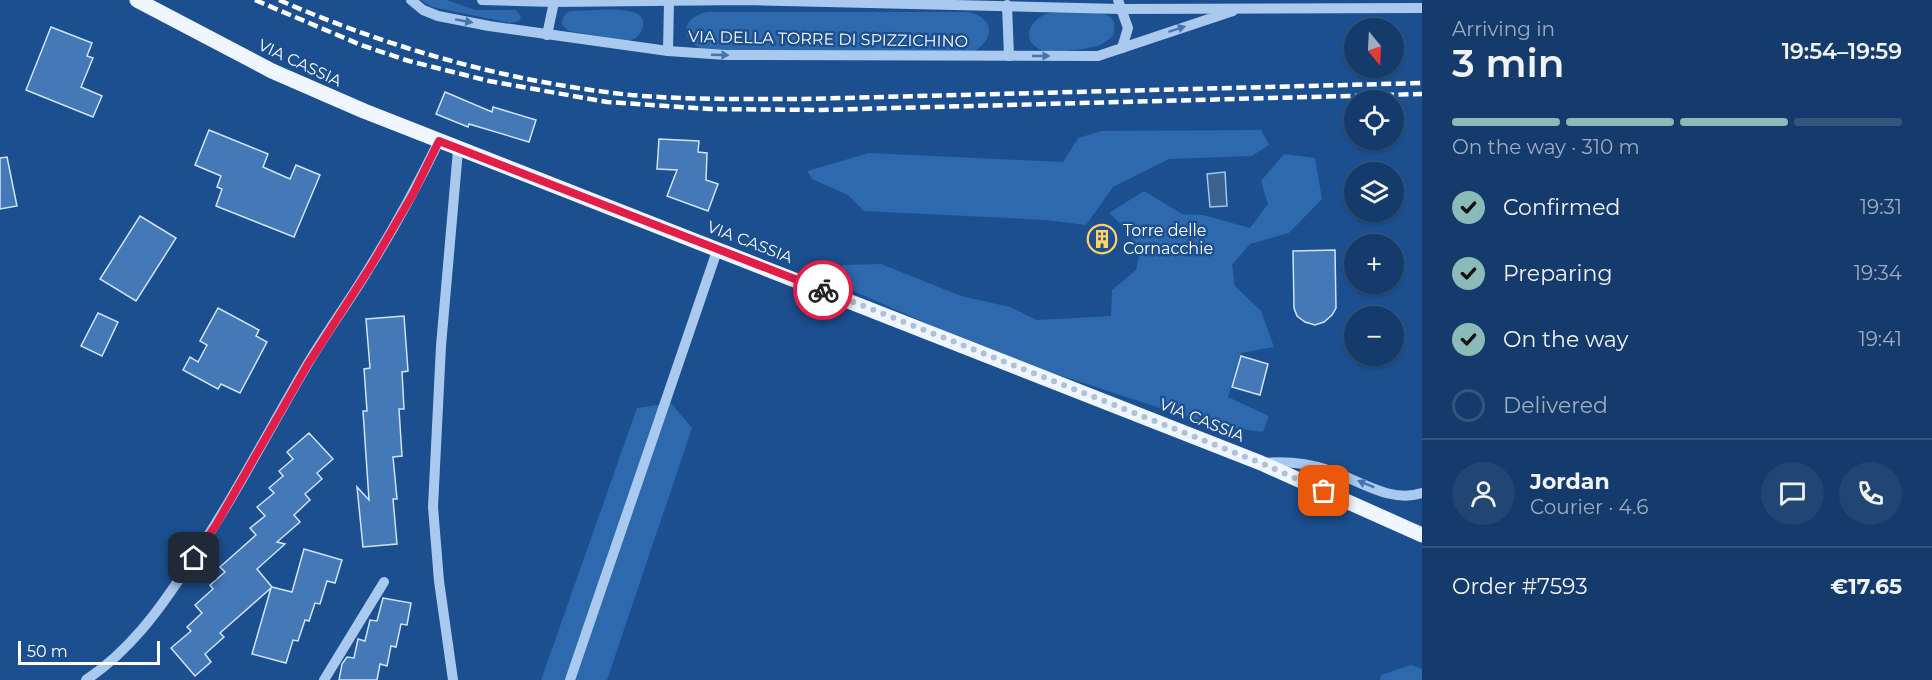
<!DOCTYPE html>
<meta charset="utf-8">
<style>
body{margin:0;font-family:Montserrat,sans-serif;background:#214673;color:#f1f3f6;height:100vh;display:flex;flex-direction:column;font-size:22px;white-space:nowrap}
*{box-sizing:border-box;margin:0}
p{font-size:20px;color:#9dadc1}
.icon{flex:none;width:33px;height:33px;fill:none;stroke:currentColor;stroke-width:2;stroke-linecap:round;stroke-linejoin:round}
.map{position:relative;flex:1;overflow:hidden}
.details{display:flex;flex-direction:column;background:#143b6b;width:510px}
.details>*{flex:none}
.needle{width:39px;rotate:162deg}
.fabs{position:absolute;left:1344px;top:18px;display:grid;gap:12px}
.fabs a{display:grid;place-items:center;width:60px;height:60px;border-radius:50%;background:#143b6b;box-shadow:0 2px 4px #0004,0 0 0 2px #33557e;font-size:30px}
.scale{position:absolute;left:18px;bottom:15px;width:142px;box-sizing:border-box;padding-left:6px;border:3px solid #fff;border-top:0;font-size:16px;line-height:21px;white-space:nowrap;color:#fff;-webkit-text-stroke:4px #1b4f8f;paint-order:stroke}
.pin{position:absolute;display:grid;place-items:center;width:51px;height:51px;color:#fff;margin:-26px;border-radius:12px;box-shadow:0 3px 9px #0006}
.courier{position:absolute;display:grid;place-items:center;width:60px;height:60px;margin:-30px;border:4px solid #e11d48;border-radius:50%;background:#fff;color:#222;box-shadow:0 2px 8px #0007}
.summary em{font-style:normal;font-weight:600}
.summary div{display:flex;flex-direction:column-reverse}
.summary{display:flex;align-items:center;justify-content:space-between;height:102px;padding:0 30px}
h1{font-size:39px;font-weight:600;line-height:45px}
.bar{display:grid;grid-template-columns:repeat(4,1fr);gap:9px 6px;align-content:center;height:72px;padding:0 30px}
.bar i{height:8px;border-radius:4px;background:#33557e}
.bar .selected{background:#8bbbb9}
.bar p{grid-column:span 4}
.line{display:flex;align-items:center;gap:15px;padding:0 30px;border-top:2px solid #33557e}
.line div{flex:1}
.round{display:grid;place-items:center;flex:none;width:63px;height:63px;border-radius:32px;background:#214673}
ol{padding:0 30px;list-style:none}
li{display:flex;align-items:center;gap:18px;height:66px}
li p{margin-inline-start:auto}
li .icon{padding:6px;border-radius:50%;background:#8bbbb9;color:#111;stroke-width:4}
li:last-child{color:#9dadc1}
li i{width:33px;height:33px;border:3px solid #33557e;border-radius:50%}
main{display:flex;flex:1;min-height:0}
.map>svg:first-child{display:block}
.green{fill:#2e69ad}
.water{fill:#3c6290;stroke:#9cc4f0;stroke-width:1.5}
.building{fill:#4478b7;stroke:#cfe3fa;stroke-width:1.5}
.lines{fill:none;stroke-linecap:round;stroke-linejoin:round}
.minor{stroke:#a9c9ee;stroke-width:10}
.major{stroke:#f0f6ff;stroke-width:15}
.rail{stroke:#fff;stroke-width:4.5;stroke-dasharray:10 4.5;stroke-linecap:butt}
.oneway{fill:#4674ac}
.done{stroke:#afc1d8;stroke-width:6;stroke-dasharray:0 10.8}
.route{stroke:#e11d48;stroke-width:8}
.labels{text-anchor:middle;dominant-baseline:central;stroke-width:5;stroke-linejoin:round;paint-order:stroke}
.street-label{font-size:16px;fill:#fff;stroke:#1b4f8f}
.poi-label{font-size:16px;fill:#fff;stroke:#1b4f8f;text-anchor:start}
</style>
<main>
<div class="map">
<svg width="1422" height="680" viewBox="0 0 1422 680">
<rect width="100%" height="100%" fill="#1b4f8f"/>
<g class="green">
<polygon points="421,0 447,0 475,10 516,10 521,17 519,21 510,23 432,7"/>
<path d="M570,11C590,11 614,7 633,12C651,16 643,39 628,41L569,31L562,25C562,18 564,14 570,11Z"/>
<path d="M707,12H969C996,19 994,40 973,52L704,50C679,41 680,18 707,12Z"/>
<path d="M1049,13C1063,13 1102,8 1111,18C1116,23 1114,30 1113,36C1108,40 1103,44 1097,46C1087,49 1049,54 1041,50C1018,39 1032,18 1049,13Z"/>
<polygon points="1261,130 1269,145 1252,156 1169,159 1113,187 1086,225 1046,220 864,211 848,195 812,179 807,171 869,153 1063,162 1078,138 1102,131"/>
<polygon points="1284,154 1315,158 1322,199 1289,233 1250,244 1232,265 1235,286 1261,311 1274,347 1241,353 1228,397 1269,416 1263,432 1209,424 1001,356 842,286 842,265 881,264 961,296 1010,307 1037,320 1111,316 1112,290 1136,270 1140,251 1128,231 1109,213 1144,191 1182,214 1203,215 1250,228 1268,204 1261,181"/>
<polygon points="671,403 692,428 607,680 541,680 637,408"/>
<polygon points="1411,665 1422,669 1422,680 1380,680 1381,675"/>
</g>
<polygon class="water" points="1225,172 1227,206 1210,207 1207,174"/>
<g class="building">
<polygon points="51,27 92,43 87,56 93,58 81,87 102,96 93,117 26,90"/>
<polygon points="445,92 492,112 493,107 536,120 529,142 469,124 468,127 436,114"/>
<polygon points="209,130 268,154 263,167 290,179 296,165 320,175 294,237 216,206 222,189 217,187 221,176 195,165"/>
<polygon points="659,139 699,141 698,152 707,153 706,180 718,184 708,211 667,196 677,170 657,169"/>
<polygon points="7,157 17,206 0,209 0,158"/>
<polygon points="140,216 176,238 136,301 100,279"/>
<polygon points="1093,229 1111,229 1111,248 1094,249"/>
<polygon points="1335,250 1336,308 1332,315 1324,322 1315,325 1305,322 1297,316 1294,308 1293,251"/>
<polygon points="218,308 259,330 256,336 267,342 240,393 221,384 218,389 183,370 190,357 198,362 207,345 200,341"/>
<polygon points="98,313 118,322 102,356 81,346"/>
<polygon points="404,316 408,371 402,372 404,409 399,409 402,456 393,457 397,499 393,499 397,544 363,547 357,487 369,500 363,411 367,411 364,369 370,368 366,319"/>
<polygon points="1241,356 1268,364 1260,395 1232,387"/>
<polygon points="309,433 333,459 317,473 322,479 305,494 310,500 294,515 300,522 277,542 285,544 257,569 272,587 292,592 304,549 342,560 335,583 327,581 320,604 315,603 309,621 305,620 298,641 293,640 286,663 252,654 271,588 220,633 224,637 205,654 211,662 195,676 171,648 191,631 187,627 202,613 195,605 213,589 210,585 225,572 220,567 256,535 250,528 265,516 257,507 274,493 269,488 283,476 279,471 293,459 287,452"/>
<polygon points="383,598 411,603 407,625 401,624 396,647 391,646 387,666 380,664 377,680 339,680 342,664 347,657 354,658 358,639 365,641 370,620 377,621"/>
</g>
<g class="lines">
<g class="minor">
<polyline points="411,0 423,10 438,16 489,26 668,51 726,55 1098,56 1233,11"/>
<polyline points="482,0 554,2 745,0 1121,9 1422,8"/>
<polyline points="1118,0 1128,28 1122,48"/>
<polyline points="1007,5 1009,56"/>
<polyline points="547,35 554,2"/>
<polyline points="668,51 669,1"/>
<path d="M1263,463C1286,461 1307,463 1328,470C1358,479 1390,504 1422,493"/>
<path d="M86,680C129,651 158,612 186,569C231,504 267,433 307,365C327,331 351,299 371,265C396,225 418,184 439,141"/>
<polyline points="324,680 384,582"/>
<polyline points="453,680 439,581 433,507 441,346 458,150"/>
<polyline points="570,680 718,248"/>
</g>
<polyline class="major" points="137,0 272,71 364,111 1261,463 1422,535"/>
<g class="rail">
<polyline points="255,0 361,45 409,61 489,81 607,102 710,109 820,110 1422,94"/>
<path d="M279,0C392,49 509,82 631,95C688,100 747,99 804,99L1422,83"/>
</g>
</g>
<defs><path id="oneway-solid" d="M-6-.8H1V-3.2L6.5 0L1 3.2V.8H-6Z" transform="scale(1.5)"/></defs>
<g class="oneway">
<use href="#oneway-solid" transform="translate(464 21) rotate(10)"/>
<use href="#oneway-solid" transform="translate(1177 29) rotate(-18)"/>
<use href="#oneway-solid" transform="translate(720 55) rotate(2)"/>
<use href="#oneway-solid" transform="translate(1041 56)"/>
<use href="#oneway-solid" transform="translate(1366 484) rotate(-158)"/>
</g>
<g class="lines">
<polyline class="done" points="823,290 1261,463 1324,491"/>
<polyline class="route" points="194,558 216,525 308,364 371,266 413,194 439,141 823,290"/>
</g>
<defs>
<g id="building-ring" transform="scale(1.5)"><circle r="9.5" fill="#1b4f8f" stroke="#ffd166" stroke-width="1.5"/><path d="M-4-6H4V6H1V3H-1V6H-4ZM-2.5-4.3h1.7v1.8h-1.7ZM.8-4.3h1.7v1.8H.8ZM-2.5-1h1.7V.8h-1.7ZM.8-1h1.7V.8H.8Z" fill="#ffd166"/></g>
</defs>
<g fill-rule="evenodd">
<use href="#building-ring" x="1102" y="239"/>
</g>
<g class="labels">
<g class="street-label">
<text transform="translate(828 39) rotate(1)">VIA DELLA TORRE DI SPIZZICHINO</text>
<text transform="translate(300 63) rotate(25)">VIA CASSIA</text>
<text transform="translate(750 242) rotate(21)">VIA CASSIA</text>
<text transform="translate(1202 420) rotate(22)">VIA CASSIA</text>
</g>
<g class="poi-label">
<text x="1123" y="230">Torre delle<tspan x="1123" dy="18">Cornacchie</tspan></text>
</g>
</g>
</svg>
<div class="fabs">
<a><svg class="needle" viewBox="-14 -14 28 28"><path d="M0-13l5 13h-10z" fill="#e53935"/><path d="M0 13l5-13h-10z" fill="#9dadc1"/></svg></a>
<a><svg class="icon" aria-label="locate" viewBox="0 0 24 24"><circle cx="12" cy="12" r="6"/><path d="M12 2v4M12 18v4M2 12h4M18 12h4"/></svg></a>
<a><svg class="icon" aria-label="layers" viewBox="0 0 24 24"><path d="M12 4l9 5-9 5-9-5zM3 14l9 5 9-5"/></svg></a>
<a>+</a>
<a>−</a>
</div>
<div class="scale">50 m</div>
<div class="pin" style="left:1324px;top:491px;background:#ea580c"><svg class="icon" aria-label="bag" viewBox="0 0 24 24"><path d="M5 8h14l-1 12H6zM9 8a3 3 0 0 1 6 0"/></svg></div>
<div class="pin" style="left:194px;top:558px;background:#1f2937"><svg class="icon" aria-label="home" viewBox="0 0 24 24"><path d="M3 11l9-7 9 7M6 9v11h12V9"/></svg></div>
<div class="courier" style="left:823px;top:290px"><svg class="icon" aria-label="bike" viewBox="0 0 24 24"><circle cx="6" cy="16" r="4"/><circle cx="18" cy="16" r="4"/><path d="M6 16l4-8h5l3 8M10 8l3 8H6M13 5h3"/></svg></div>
</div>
<section class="details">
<div class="summary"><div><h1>3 min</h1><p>Arriving in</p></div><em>19:54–19:59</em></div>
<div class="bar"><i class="selected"></i><i class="selected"></i><i class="selected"></i><i></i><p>On the way · 310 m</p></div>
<ol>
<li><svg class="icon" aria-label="check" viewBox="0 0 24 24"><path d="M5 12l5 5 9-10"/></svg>Confirmed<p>19:31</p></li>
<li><svg class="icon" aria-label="check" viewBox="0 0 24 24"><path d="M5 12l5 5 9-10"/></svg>Preparing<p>19:34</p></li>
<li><svg class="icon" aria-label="check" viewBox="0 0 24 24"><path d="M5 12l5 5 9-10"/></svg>On the way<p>19:41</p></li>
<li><i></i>Delivered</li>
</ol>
<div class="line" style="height:108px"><a class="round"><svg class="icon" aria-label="person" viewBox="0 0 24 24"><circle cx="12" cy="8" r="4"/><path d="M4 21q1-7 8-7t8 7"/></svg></a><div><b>Jordan</b><p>Courier · 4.6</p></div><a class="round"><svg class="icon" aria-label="chat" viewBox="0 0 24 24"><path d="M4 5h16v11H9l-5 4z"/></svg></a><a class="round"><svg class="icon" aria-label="phone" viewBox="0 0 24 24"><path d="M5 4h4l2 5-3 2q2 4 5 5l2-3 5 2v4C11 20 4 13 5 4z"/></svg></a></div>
<div class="line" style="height:78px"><div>Order #7593</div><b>€17.65</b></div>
</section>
</main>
